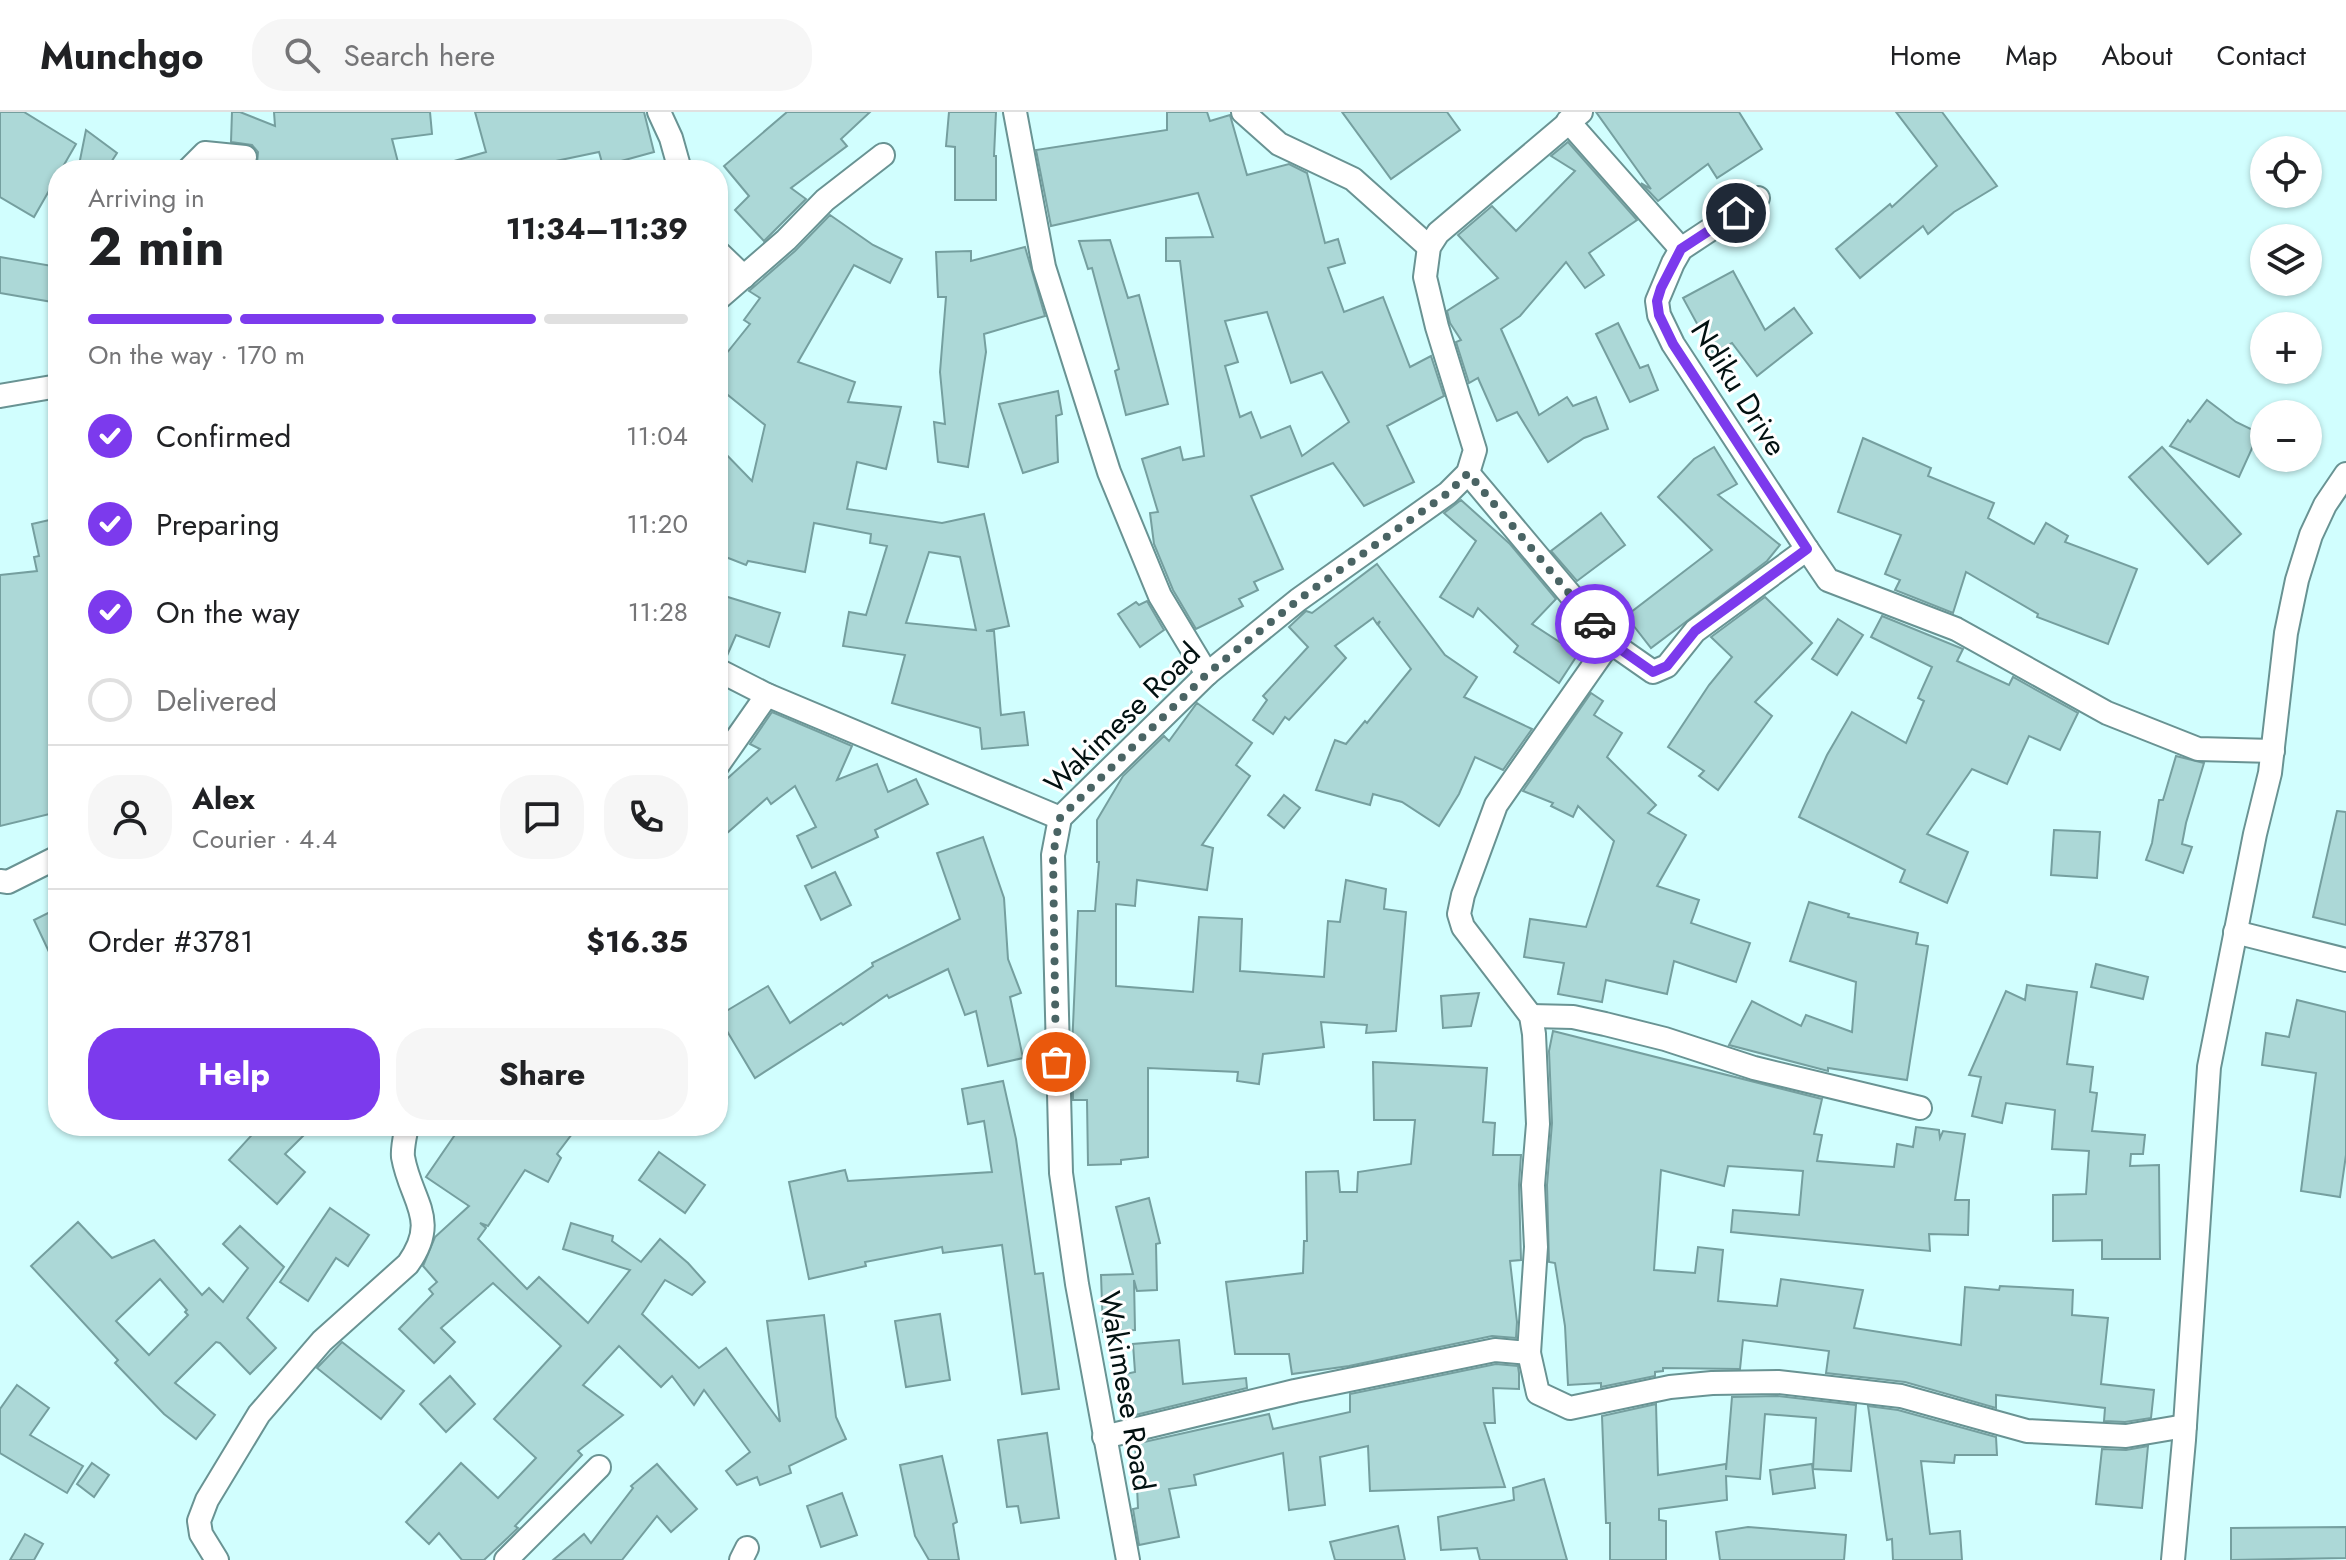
<!DOCTYPE html>
<meta charset="utf-8">
<style>
body{margin:0;font-family:Jost,sans-serif;background:#f6f6f6;color:#202124;height:100vh;display:flex;flex-direction:column;font-size:30px;white-space:nowrap}
*{box-sizing:border-box;margin:0}
p{font-size:26px;color:#757577}
.icon{flex:none;width:44px;height:44px;fill:none;stroke:currentColor;stroke-width:2;stroke-linecap:round;stroke-linejoin:round}
.map{position:relative;flex:1;overflow:hidden}
.drawer{position:absolute;left:48px;top:48px;width:680px;height:976px;display:flex;flex-direction:column;background:#fff;border-radius:32px;box-shadow:0 2px 6px #0004}
.drawer>*{flex:none}
.buttons{position:absolute;left:2250px;top:24px;display:grid;gap:16px}
.buttons a{display:grid;place-items:center;width:72px;height:72px;border-radius:50%;background:#fff;box-shadow:0 2px 6px #0004;font-size:40px}
.pin{position:absolute;display:grid;place-items:center;width:68px;height:68px;color:#fff;margin:-34px;border:4px solid #fff;border-radius:50%;box-shadow:0 2px 8px #0007}
.courier{position:absolute;display:grid;place-items:center;width:80px;height:80px;margin:-40px;border:6px solid #7c3aed;border-radius:50%;background:#fff;color:#222;box-shadow:0 2px 10px #0007}
.head em{font-style:normal;font-weight:700}
.head div{display:flex;flex-direction:column-reverse}
.head{display:flex;align-items:center;justify-content:space-between;height:136px;padding:0 40px}
h1{font-size:52px;font-weight:700;line-height:60px}
.bar{display:grid;grid-template-columns:repeat(4,1fr);gap:12px 8px;align-content:center;height:96px;padding:0 40px}
.bar i{height:10px;border-radius:6px;background:#e0e0e0}
.bar .on{background:#7c3aed}
.bar p{grid-column:span 4}
.line{display:flex;align-items:center;gap:20px;padding:0 40px;border-top:2px solid #e0e0e0}
.line div{flex:1}
.round{display:grid;place-items:center;flex:none;width:84px;height:84px;border-radius:32px;background:#f6f6f6}
ol{padding:0 40px;list-style:none}
li{display:flex;align-items:center;gap:24px;height:88px}
li p{margin-inline-start:auto}
li .icon{padding:8px;border-radius:50%;background:#7c3aed;color:#fff;stroke-width:4}
li:last-child{color:#757577}
li i{width:44px;height:44px;border:4px solid #e0e0e0;border-radius:50%}
.cta{display:flex;gap:16px;margin-top:auto;padding:16px 40px}
.cta a{flex:1;height:92px;border-radius:32px;background:#7c3aed;color:#fff;font-size:32px;font-weight:700;line-height:92px;text-align:center}
.cta a+a{background:#f6f6f6;color:#202124}
header{display:flex;align-items:center;gap:48px;box-sizing:border-box;height:112px;padding:0 40px;background:#fff;border-bottom:2px solid #e0e0e0}
header strong{font-size:38px}
nav{display:flex;gap:44px;margin-inline-start:auto;font-size:28px}
.search{width:560px;height:72px;background:#f6f6f6;display:flex;align-items:center;gap:20px;box-sizing:border-box;padding:0 28px;border-radius:32px;color:#757577;font-size:30px}
.map>svg:first-child{display:block}
.building{fill:#acd8d7;stroke:#759f9f;stroke-width:2;fill-rule:evenodd}
.lines{fill:none;stroke-linecap:round;stroke-linejoin:round}
.street-casing{stroke:#699393;stroke-width:26}
.street{stroke:#fff;stroke-width:22}
.done{stroke:#4a6464;stroke-width:8;stroke-dasharray:0 14.4}
.route{stroke:#7c3aed;stroke-width:10}
.labels{text-anchor:middle;dominant-baseline:central;stroke-width:6;stroke-linejoin:round;paint-order:stroke}
.street-label{font-size:30px;fill:#021111;stroke:#fff}
</style>
<header>
<strong>Munchgo</strong>
<div class="search"><svg class="icon" aria-label="search" viewBox="0 0 24 24"><circle cx="10" cy="10" r="6"/><path d="M15 15l6 6"/></svg>Search here</div>
<nav><a>Home</a><a>Map</a><a>About</a><a>Contact</a></nav>
</header>
<div class="map">
<svg width="2346" height="1448" viewBox="0 0 2346 1448">
<rect width="100%" height="100%" fill="#d1fefe"/>
<g class="building">
<polygon points="0,0 24,0 76,32 61,58 58,58 58,63 34,105 0,85"/>
<polygon points="232,0 240,0 275,14 274,0 430,0 432,22 392,27 400,58 250,58 257,52 258,40 252,33 231,30"/>
<polygon points="475,0 644,0 654,40 603,54 599,40 527,55 528,58 448,58 447,51 486,40"/>
<polygon points="787,0 870,0 841,27 847,34 791,76 806,87 764,129 735,98 749,84 724,54"/>
<polygon points="949,0 996,0 994,44 996,44 996,88 955,88 955,35 946,34"/>
<path d="M1167,0H1207L1210,9L1230,3L1247,63L1289,52L1307,61L1325,131L1338,127L1345,151L1328,156L1344,200L1383,185L1410,255L1431,244L1444,284L1387,314L1414,370L1364,394L1333,351L1251,384L1283,457L1254,470L1258,478L1239,487L1243,494L1196,517L1173,478L1154,432L1150,401L1158,400L1142,347L1180,335L1183,348L1204,344L1180,149H1166V126L1213,125L1198,81L1051,114L1036,38L1167,18ZM1267,200L1291,271L1322,260L1349,310L1302,344L1290,314L1261,326L1251,300L1240,305L1225,254L1238,250L1225,209Z"/>
<polygon points="1342,0 1447,0 1460,18 1391,67"/>
<polygon points="1596,0 1739,0 1762,37 1717,66 1708,52 1658,89 1641,71 1651,77"/>
<polygon points="1896,0 1942,0 1997,74 1954,100 1928,122 1923,114 1860,166 1836,137 1890,92 1892,95 1937,54"/>
<polygon points="86,18 117,41 106,58 78,58"/>
<polygon points="1568,30 1637,108 1589,141 1604,163 1585,176 1566,150 1520,204 1501,217 1539,303 1567,285 1573,294 1596,285 1608,317 1584,326 1548,350 1517,300 1497,309 1478,266 1469,271 1456,230 1461,228 1450,211 1447,199 1498,166 1458,123 1492,94 1516,119 1575,59 1551,44"/>
<path d="M830,103L873,133L902,147L890,171L854,153L798,250L855,270L848,290L901,295L886,357L857,350L847,397L942,411L984,402L1009,514L986,519H994L1001,603L1024,600L1028,633L982,637L980,616L892,591L905,543L843,534L849,500L866,503L887,434L870,431L871,422L814,411L805,460L748,449L746,453L718,442V334L752,369L765,313L718,275V252L750,212L744,208L760,186L749,179L795,139ZM929,440L960,445L976,518L906,511Z"/>
<polygon points="1110,128 1128,186 1139,183 1168,292 1126,303 1115,259 1119,257 1092,156 1088,157 1079,129"/>
<polygon points="1025,135 1045,204 984,222 986,240 968,355 938,350 934,310 945,312 940,260 946,185 938,185 936,140 971,139 971,149"/>
<polygon points="0,145 58,155 58,191 0,181"/>
<polygon points="1733,159 1765,218 1794,196 1812,221 1757,264 1732,231 1713,241 1683,186"/>
<polygon points="1618,211 1640,256 1648,253 1658,278 1630,290 1596,222"/>
<polygon points="1058,279 1062,302 1056,304 1058,350 1023,361 999,292"/>
<polygon points="2207,288 2236,310 2259,321 2239,365 2170,334 2188,308 2190,310"/>
<polygon points="1863,326 1931,356 1928,364 1994,391 1988,406 2034,432 2046,411 2068,424 2065,430 2137,457 2108,532 2037,505 2038,502 1966,460 1953,501 1895,478 1900,468 1885,462 1901,423 1838,400"/>
<polygon points="1714,335 1737,372 1718,383 1780,433 1767,449 1651,536 1626,504 1712,438 1658,385 1694,347"/>
<polygon points="2162,335 2241,422 2208,452 2129,365"/>
<polygon points="1461,388 1510,432 1556,487 1532,512 1578,542 1559,571 1514,540 1518,534 1478,496 1473,505 1440,485 1476,429 1444,401"/>
<polygon points="1601,401 1625,433 1577,469 1551,439"/>
<polygon points="58,406 58,700 0,714 0,463 37,459 34,445 39,444 32,412"/>
<polygon points="1377,452 1445,543 1477,565 1464,585 1532,617 1503,658 1475,645 1459,682 1439,714 1402,690 1373,682 1370,693 1316,678 1335,628 1346,632 1365,609 1367,611 1411,557 1378,513 1380,509 1377,512 1373,506 1335,534 1346,546 1289,608 1285,605 1273,622 1253,608 1267,588 1263,584 1308,535 1289,515 1306,499 1312,501"/>
<polygon points="718,482 780,501 769,535 736,523 726,546 718,544"/>
<polygon points="1765,485 1812,531 1755,590 1772,604 1718,678 1699,664 1704,659 1668,635 1709,573 1732,545 1711,525"/>
<polygon points="1147,489 1164,518 1140,535 1118,502 1136,490 1139,493"/>
<polygon points="1882,504 1963,537 1957,549 2009,573 2013,565 2078,601 2060,638 2029,624 2007,672 1972,657 1927,722 1968,740 1947,791 1900,770 1905,758 1799,705 1827,643 1852,600 1906,631 1924,589 1918,586 1932,555 1871,525"/>
<polygon points="1838,507 1863,523 1837,563 1812,547"/>
<polygon points="1591,581 1603,589 1594,603 1622,621 1607,645 1656,693 1648,701 1686,723 1657,774 1699,788 1691,811 1750,831 1736,870 1674,849 1667,882 1606,868 1602,890 1558,882 1564,851 1524,845 1530,807 1586,815 1614,729 1578,694 1573,705 1551,694 1553,691 1523,679"/>
<polygon points="1197,591 1252,631 1236,653 1250,664 1202,733 1213,736 1207,778 1137,768 1135,794 1116,792 1116,874 1193,880 1199,805 1242,807 1240,859 1324,865 1328,809 1340,810 1346,768 1386,777 1384,797 1406,800 1396,919 1366,921 1367,913 1321,910 1324,935 1263,942 1259,972 1237,969 1238,960 1148,956 1148,1045 1121,1048 1121,1052 1088,1053 1087,988 1073,988 1072,936 1078,799 1095,799 1099,750 1097,750 1097,708 1123,664 1164,624 1169,629"/>
<polygon points="772,600 852,634 837,668 877,652 888,680 916,667 928,692 875,718 878,725 812,756 797,724 816,715 795,674 771,692 767,686 718,729 718,675 760,637 750,632"/>
<polygon points="2176,644 2204,651 2186,711 2182,732 2192,735 2183,761 2146,748 2152,731 2159,688 2163,688"/>
<polygon points="1284,683 1300,696 1284,716 1268,703"/>
<polygon points="2337,699 2346,700 2346,813 2313,805"/>
<polygon points="2054,718 2100,720 2097,766 2051,763"/>
<polygon points="983,725 1004,786 1008,847 1021,881 1010,885 1023,946 988,954 976,899 965,903 948,857 889,886 887,883 843,913 841,911 755,966 718,904 768,874 790,911 873,854 872,851 960,807 937,741"/>
<polygon points="835,760 851,793 821,808 805,774"/>
<polygon points="1809,790 1849,802 1848,805 1918,821 1916,832 1928,834 1907,968 1828,956 1828,959 1729,933 1752,889 1801,914 1806,903 1852,920 1856,870 1790,849"/>
<polygon points="58,796 58,859 34,808"/>
<polygon points="2096,852 2148,865 2143,887 2091,875"/>
<polygon points="2027,873 2077,880 2067,952 2093,955 2090,980 2097,981 2092,1019 2145,1023 2143,1042 2131,1042 2130,1054 2159,1053 2160,1147 2102,1147 2102,1128 2053,1129 2053,1083 2086,1082 2089,1039 2052,1037 2055,998 2006,991 2002,1011 1972,1004 1981,965 1969,963 2006,879 2025,888"/>
<polygon points="1479,881 1471,914 1443,916 1441,884"/>
<polygon points="2297,888 2346,900 2346,1043 2340,1085 2301,1079 2316,961 2262,953 2266,921 2289,925"/>
<polygon points="1553,919 1822,987 1814,1022 1822,1023 1817,1049 1894,1055 1897,1032 1913,1035 1916,1015 1939,1018 1940,1026 1943,1019 1965,1022 1955,1088 1969,1088 1968,1123 1929,1122 1930,1139 1731,1120 1733,1098 1799,1103 1803,1059 1728,1054 1724,1074 1661,1058 1654,1158 1695,1161 1698,1135 1723,1138 1718,1189 1777,1194 1781,1167 1863,1178 1854,1216 1961,1233 1965,1175 1999,1178 2000,1174 2073,1178 2072,1203 2108,1206 2101,1272 2154,1278 2151,1306 2125,1310 2104,1309 2105,1296 1996,1283 1996,1296 1905,1270 1826,1261 1829,1239 1743,1228 1740,1257 1663,1256 1663,1259 1655,1260 1655,1264 1601,1275 1601,1271 1568,1273 1565,1214 1555,1151 1549,1150 1547,1073 1552,1011 1549,939"/>
<polygon points="1373,950 1487,956 1483,1010 1495,1011 1493,1043 1521,1043 1519,1073 1521,1148 1510,1149 1517,1210 1516,1226 1492,1224 1349,1254 1292,1262 1289,1242 1235,1242 1226,1170 1303,1161 1304,1129 1307,1129 1306,1060 1338,1059 1340,1080 1357,1080 1358,1060 1411,1052 1415,1008 1374,1008"/>
<polygon points="1003,969 1016,1027 1035,1162 1043,1161 1059,1277 1022,1282 1002,1133 943,1141 942,1135 865,1150 866,1154 809,1167 789,1070 845,1058 848,1069 992,1060 984,1009 968,1012 962,977"/>
<polygon points="260,1014 313,1014 285,1042 305,1060 277,1092 229,1048"/>
<polygon points="461,1014 578,1014 557,1042 561,1046 548,1070 525,1058 488,1114 480,1111 486,1116 478,1127 527,1177 539,1165 588,1211 630,1158 563,1137 571,1111 613,1124 612,1129 641,1150 660,1127 688,1151 705,1170 692,1183 665,1168 642,1202 699,1256 726,1236 780,1310 767,1209 824,1203 836,1305 846,1327 789,1354 791,1361 760,1373 757,1365 737,1373 726,1359 750,1340 704,1278 694,1293 672,1264 661,1275 619,1234 583,1273 623,1303 578,1339 582,1343 515,1414 518,1416 484,1448 462,1448 439,1421 429,1432 406,1410 461,1351 498,1386 536,1346 494,1307 561,1234 493,1171 441,1216 455,1230 434,1251 399,1217 433,1182 429,1177 437,1170 423,1154 435,1125 469,1094 426,1065"/>
<polygon points="659,1040 705,1073 685,1101 639,1068"/>
<polygon points="1149,1086 1160,1131 1156,1132 1157,1178 1137,1179 1134,1168 1135,1218 1103,1220 1101,1163 1133,1162 1116,1095"/>
<polygon points="330,1096 369,1123 348,1154 336,1146 308,1189 280,1170"/>
<path d="M78,1110L112,1146L154,1128L202,1183L209,1176L223,1190L248,1156L223,1132L240,1114L284,1155L247,1206L276,1236L250,1262L220,1231L216,1230L175,1271L215,1303L196,1327L164,1302L115,1251L118,1248L31,1154ZM160,1167L187,1198L185,1200L188,1203L149,1243L116,1209Z"/>
<polygon points="940,1202 950,1268 906,1275 895,1209"/>
<polygon points="1179,1228 1183,1272 1246,1266 1247,1276 1127,1305 1121,1263 1135,1260 1133,1232"/>
<polygon points="342,1230 404,1279 381,1307 317,1256"/>
<polygon points="1496,1252 1518,1254 1519,1261 1519,1277 1493,1276 1495,1311 1484,1311 1505,1375 1370,1379 1368,1334 1320,1345 1325,1393 1289,1398 1283,1341 1194,1363 1196,1373 1169,1377 1179,1425 1139,1433 1133,1397 1138,1396 1135,1332 1269,1302 1273,1317 1350,1300 1350,1282"/>
<polygon points="450,1264 475,1292 446,1320 420,1292"/>
<polygon points="17,1273 49,1296 30,1323 83,1354 67,1381 0,1341 0,1297"/>
<polygon points="1777,1284 1856,1293 1851,1359 1813,1357 1816,1306 1765,1302 1760,1367 1726,1364 1727,1388 1659,1397 1659,1408 1666,1409 1666,1448 1610,1448 1610,1411 1606,1411 1602,1304 1656,1292 1658,1363 1726,1352 1726,1358 1732,1285"/>
<polygon points="1868,1294 1898,1298 1996,1325 1997,1343 1955,1343 1954,1351 1921,1349 1930,1422 1960,1419 1962,1448 1893,1448 1892,1427 1887,1428"/>
<polygon points="1047,1321 1059,1406 1021,1411 1018,1394 1007,1395 998,1328"/>
<polygon points="2148,1334 2142,1396 2096,1392 2102,1337 2126,1338"/>
<polygon points="942,1344 957,1410 953,1412 959,1448 929,1448 915,1424 900,1353"/>
<polygon points="92,1351 109,1363 94,1385 77,1372"/>
<polygon points="657,1352 697,1397 671,1420 657,1404 622,1448 553,1448 584,1422 591,1431 633,1376 631,1374"/>
<polygon points="1812,1352 1815,1376 1773,1382 1770,1358"/>
<polygon points="1544,1367 1567,1448 1480,1448 1477,1436 1441,1438 1438,1405 1514,1388 1513,1376"/>
<polygon points="842,1381 857,1423 821,1435 807,1394"/>
<polygon points="1398,1414 1405,1448 1335,1448 1330,1430"/>
<polygon points="1748,1415 1846,1423 1844,1448 1720,1448 1716,1420"/>
<polygon points="2346,1415 2346,1446 2231,1448 2231,1416"/>
<polygon points="25,1422 43,1432 34,1448 10,1448"/>
</g>
<g class="lines">
<g class="street-casing">
<g id="street">
<polyline points="659,0 671,26 680,58"/>
<polyline points="1015,0 1044,155 1109,360 1160,484 1207,562"/>
<polyline points="1243,0 1279,32 1353,67 1429,135"/>
<polyline points="1568,9 1681,137"/>
<polyline points="188,58 205,41 245,45"/>
<polyline points="1758,86 1681,137 1673,151 1657,189 1659,203 1673,232 1807,437"/>
<polyline points="718,140 744,165"/>
<polyline points="718,187 786,128 825,88 883,43"/>
<polyline points="0,284 58,274"/>
<polyline points="1468,361 1610,530 1653,560 1667,554 1695,519 1807,437 1828,468 1956,517 2107,601 2198,637 2273,639"/>
<polyline points="718,558 767,583 1060,706"/>
<polyline points="718,653 767,583"/>
<polyline points="0,769 8,770 58,745"/>
<polyline points="2235,820 2346,848"/>
<polyline points="1531,904 1573,905 1605,912 1665,927 1754,956 1920,996"/>
<polyline points="1529,1241 1538,1281 1570,1296 1670,1275 1712,1271 1778,1270 1901,1284 2027,1319 2126,1324 2185,1314"/>
<polyline points="1104,1325 1295,1279 1495,1238 1529,1241 1536,1135 1533,1073 1538,1012 1534,922 1531,904 1463,815 1459,802 1463,783 1496,693 1610,530"/>
<path d="M217,1448L201,1422L199,1409L207,1388L259,1302L322,1229L408,1152C440,1107 411,1090 403,1045C402,1036 405,1024 407,1014"/>
<polyline points="506,1448 599,1355"/>
<polyline points="741,1448 747,1436"/>
<polyline points="1128,1448 1077,1172 1061,1061 1053,743 1060,706 1207,562 1298,488 1448,381 1468,361 1475,338 1437,215 1425,165 1429,135 1438,121 1581,0"/>
<polyline points="2173,1448 2184,1328 2209,955 2255,722 2270,661 2286,521 2297,468 2311,423 2325,393 2346,362"/>
</g>
</g>
<use href="#street" class="street"/>
</g>
<g class="lines">
<polyline class="done" points="1056,950 1053,743 1060,706 1207,562 1298,488 1448,381 1468,361 1595,512"/>
<polyline class="route" points="1595,512 1610,530 1653,560 1667,554 1695,519 1807,437 1673,232 1659,203 1657,189 1661,176 1681,137 1736,101"/>
</g>
<g class="labels">
<g class="street-label">
<text transform="translate(1739 276) rotate(58)">Ndiku Drive</text>
<text transform="translate(1122 606) rotate(-44)">Wakimese Road</text>
<text transform="translate(1127 1279) rotate(80)">Wakimese Road</text>
</g>
</g>
</svg>
<div class="buttons">
<a><svg class="icon" aria-label="locate" viewBox="0 0 24 24"><circle cx="12" cy="12" r="6"/><path d="M12 2v4M12 18v4M2 12h4M18 12h4"/></svg></a>
<a><svg class="icon" aria-label="layers" viewBox="0 0 24 24"><path d="M12 4l9 5-9 5-9-5zM3 14l9 5 9-5"/></svg></a>
<a>+</a>
<a>−</a>
</div>
<div class="pin" style="left:1056px;top:950px;background:#ea580c"><svg class="icon" aria-label="bag" viewBox="0 0 24 24"><path d="M5 8h14l-1 12H6zM9 8a3 3 0 0 1 6 0"/></svg></div>
<div class="pin" style="left:1736px;top:101px;background:#1f2937"><svg class="icon" aria-label="home" viewBox="0 0 24 24"><path d="M3 11l9-7 9 7M6 9v11h12V9"/></svg></div>
<div class="courier" style="left:1595px;top:512px"><svg class="icon" aria-label="car" viewBox="0 0 24 24"><path d="M5 17H2v-5l4-1 3-4h7l3 4 3 1v5h-3M9 17h6M6 11h13"/><circle cx="7" cy="17" r="2"/><circle cx="17" cy="17" r="2"/></svg></div>
<section class="drawer">
<div class="head"><div><h1>2 min</h1><p>Arriving in</p></div><em>11:34–11:39</em></div>
<div class="bar"><i class="on"></i><i class="on"></i><i class="on"></i><i></i><p>On the way · 170 m</p></div>
<ol>
<li><svg class="icon" aria-label="check" viewBox="0 0 24 24"><path d="M5 12l5 5 9-10"/></svg>Confirmed<p>11:04</p></li>
<li><svg class="icon" aria-label="check" viewBox="0 0 24 24"><path d="M5 12l5 5 9-10"/></svg>Preparing<p>11:20</p></li>
<li><svg class="icon" aria-label="check" viewBox="0 0 24 24"><path d="M5 12l5 5 9-10"/></svg>On the way<p>11:28</p></li>
<li><i></i>Delivered</li>
</ol>
<div class="line" style="height:144px"><a class="round"><svg class="icon" aria-label="person" viewBox="0 0 24 24"><circle cx="12" cy="8" r="4"/><path d="M4 21q1-7 8-7t8 7"/></svg></a><div><b>Alex</b><p>Courier · 4.4</p></div><a class="round"><svg class="icon" aria-label="chat" viewBox="0 0 24 24"><path d="M4 5h16v11H9l-5 4z"/></svg></a><a class="round"><svg class="icon" aria-label="phone" viewBox="0 0 24 24"><path d="M5 4h4l2 5-3 2q2 4 5 5l2-3 5 2v4C11 20 4 13 5 4z"/></svg></a></div>
<div class="line" style="height:104px"><div>Order #3781</div><b>$16.35</b></div>
<div class="cta"><a>Help</a><a>Share</a></div>
</section>
</div>
